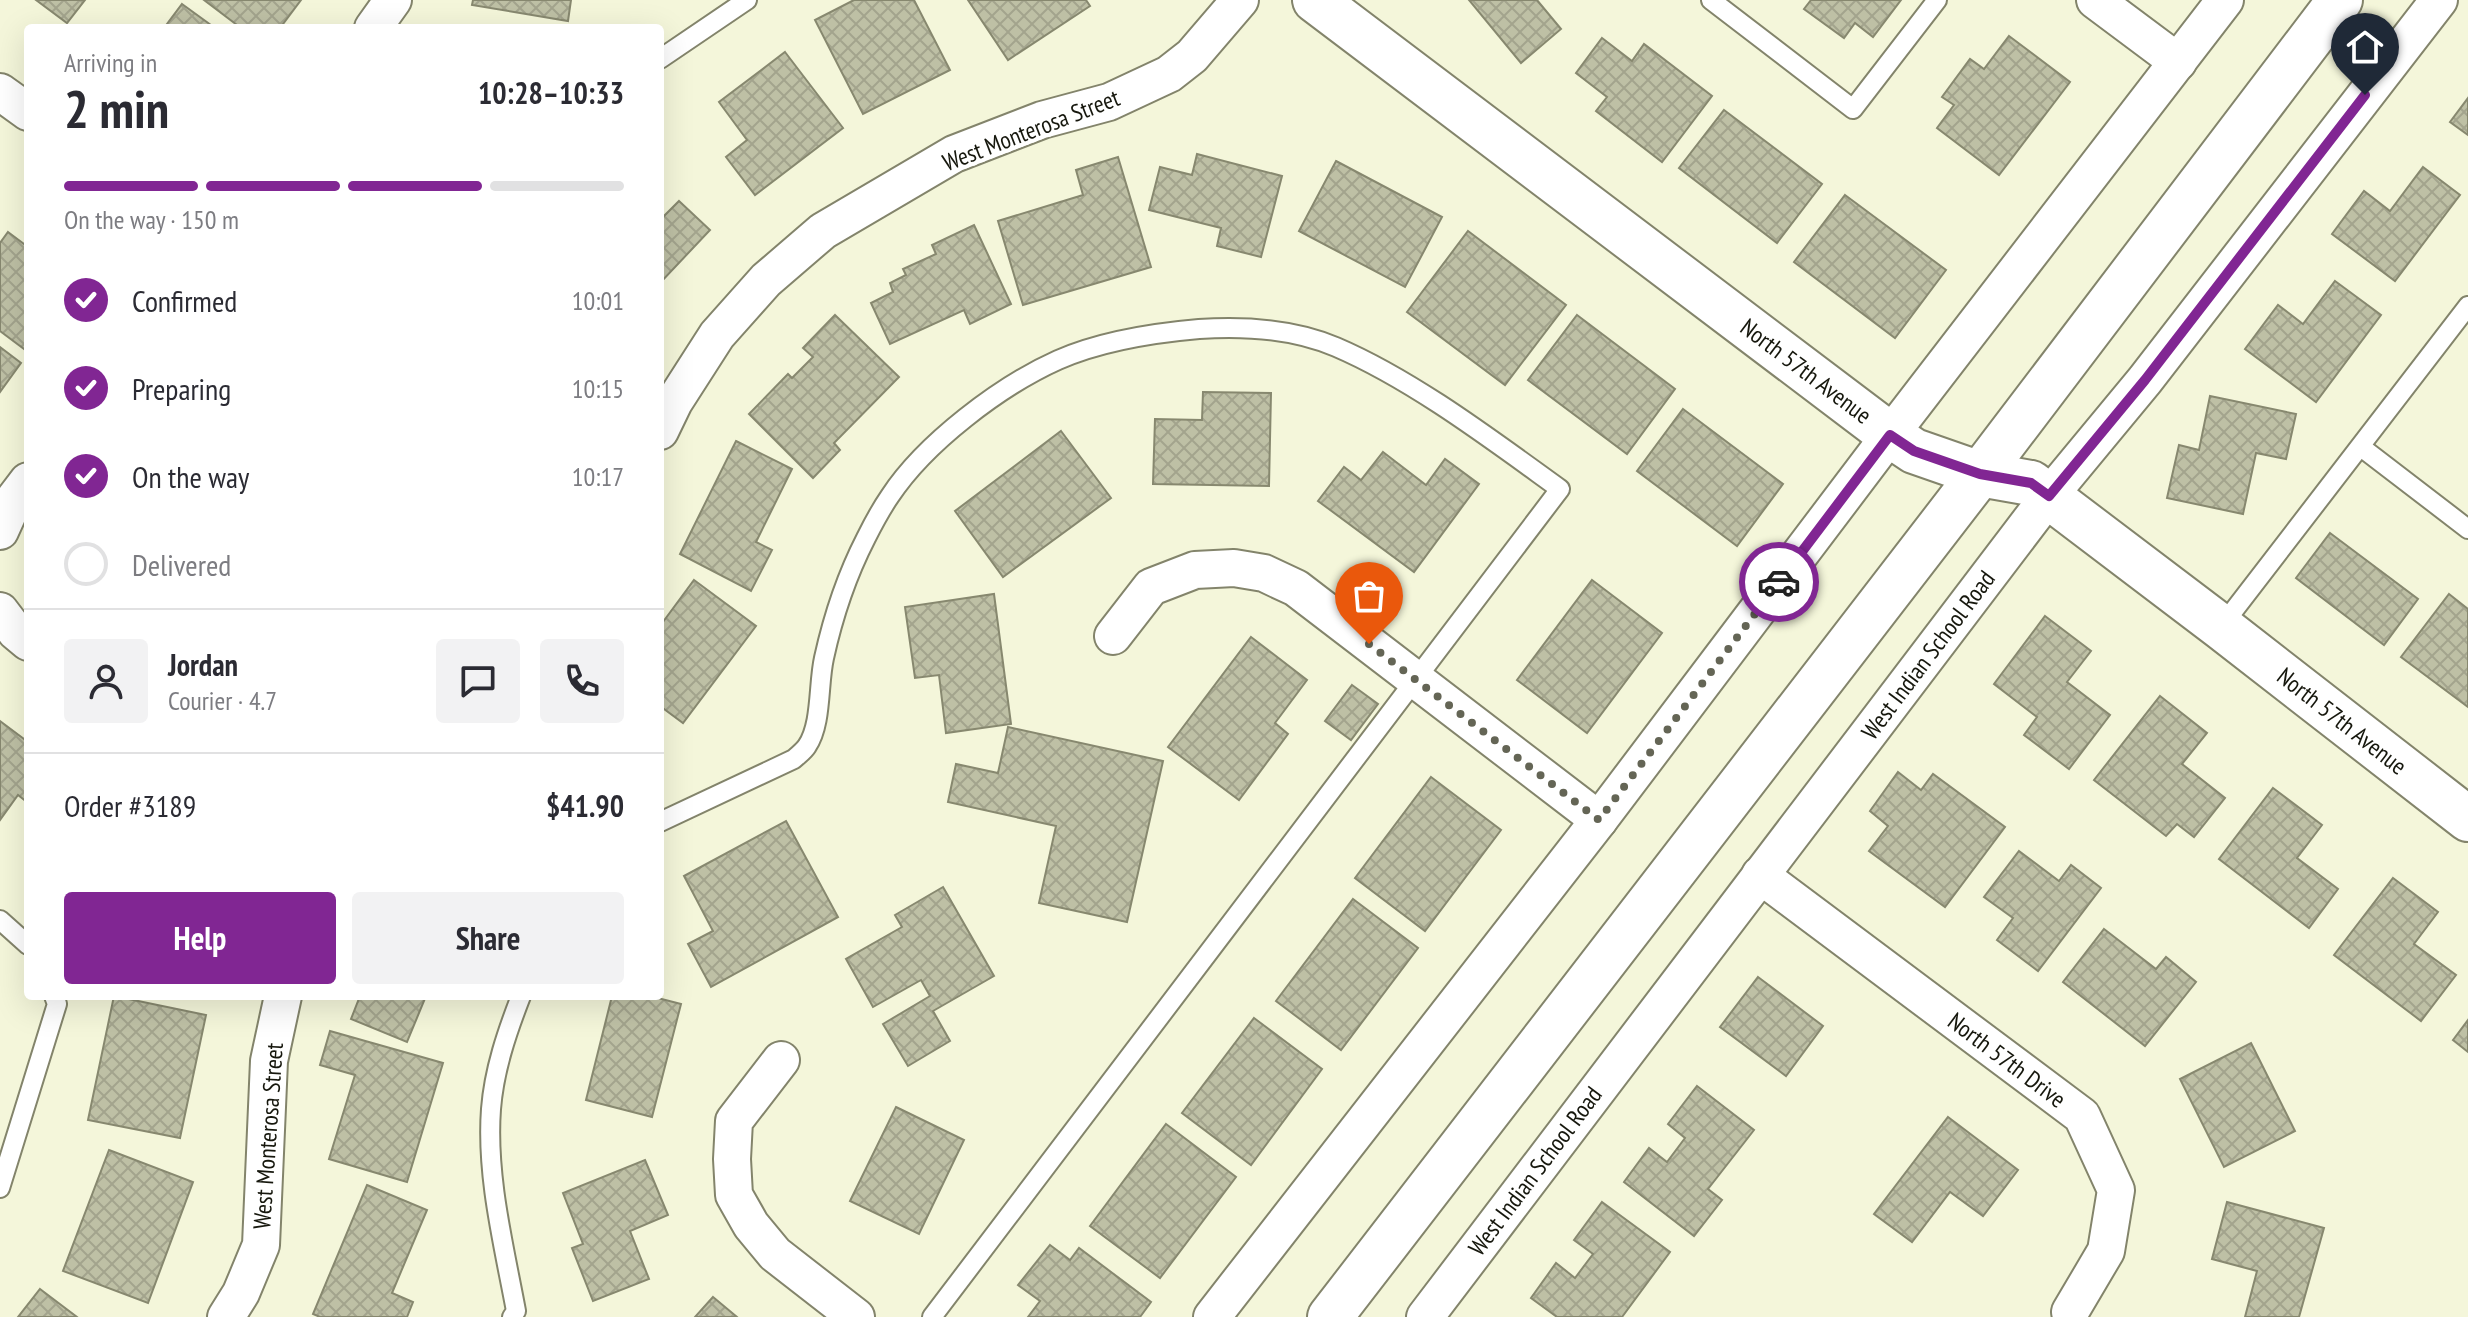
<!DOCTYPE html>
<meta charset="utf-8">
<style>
body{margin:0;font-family:"PT Sans Narrow",sans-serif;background:#f2f2f3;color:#2b2b33;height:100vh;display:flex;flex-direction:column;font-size:30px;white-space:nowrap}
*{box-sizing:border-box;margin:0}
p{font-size:26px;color:#7c7c81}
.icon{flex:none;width:44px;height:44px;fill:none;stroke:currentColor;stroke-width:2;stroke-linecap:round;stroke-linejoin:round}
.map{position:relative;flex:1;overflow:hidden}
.side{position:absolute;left:24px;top:24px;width:640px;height:976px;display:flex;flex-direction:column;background:#fff;border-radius:8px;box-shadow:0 8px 32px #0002}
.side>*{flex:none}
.pin{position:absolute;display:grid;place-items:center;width:68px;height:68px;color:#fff;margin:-82px -34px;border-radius:50% 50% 50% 0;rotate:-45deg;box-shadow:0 0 8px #0007}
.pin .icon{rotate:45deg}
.courier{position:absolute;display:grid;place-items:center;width:80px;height:80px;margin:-40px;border:6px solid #812693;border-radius:50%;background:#fff;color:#222;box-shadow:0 2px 10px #0007}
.headline em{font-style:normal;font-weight:800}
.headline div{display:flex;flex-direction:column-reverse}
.headline{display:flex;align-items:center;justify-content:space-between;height:136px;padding:0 40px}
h1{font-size:52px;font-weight:800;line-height:60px}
.bar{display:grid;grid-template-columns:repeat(4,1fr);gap:12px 8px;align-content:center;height:96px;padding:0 40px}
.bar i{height:10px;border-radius:6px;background:#e1e1e2}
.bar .active{background:#812693}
.bar p{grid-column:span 4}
.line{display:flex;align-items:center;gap:20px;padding:0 40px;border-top:2px solid #e1e1e2}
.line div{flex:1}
.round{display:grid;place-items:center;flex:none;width:84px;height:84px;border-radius:8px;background:#f2f2f3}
ol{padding:0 40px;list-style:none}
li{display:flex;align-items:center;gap:24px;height:88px}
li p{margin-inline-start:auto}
li .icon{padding:8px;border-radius:50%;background:#812693;color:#fff;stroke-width:4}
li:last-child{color:#7c7c81}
li i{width:44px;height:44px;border:4px solid #e1e1e2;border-radius:50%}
.cta{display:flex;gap:16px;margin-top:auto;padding:16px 40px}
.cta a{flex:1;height:92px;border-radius:8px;background:#812693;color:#fff;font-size:32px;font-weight:800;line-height:92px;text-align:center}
.cta a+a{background:#f2f2f3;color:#2b2b33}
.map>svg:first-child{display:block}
.building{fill:url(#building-cross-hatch);stroke:#87886f;stroke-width:2}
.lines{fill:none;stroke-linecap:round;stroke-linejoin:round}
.service-casing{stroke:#83846b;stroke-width:22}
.minor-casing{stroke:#83846b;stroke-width:40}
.tertiary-casing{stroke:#83846b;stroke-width:48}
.secondary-casing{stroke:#83846b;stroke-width:48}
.service{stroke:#fff;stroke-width:18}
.minor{stroke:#fff;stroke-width:36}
.tertiary{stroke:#fff;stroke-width:44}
.secondary{stroke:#fff;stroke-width:44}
.done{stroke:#646555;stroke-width:8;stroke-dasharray:0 14.4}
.route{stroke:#812693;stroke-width:10}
.labels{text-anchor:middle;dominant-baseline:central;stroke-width:8;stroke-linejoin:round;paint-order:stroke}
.street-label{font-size:24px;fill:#16170d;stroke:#fff}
</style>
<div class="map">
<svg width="2468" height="1317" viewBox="0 0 2468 1317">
<defs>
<pattern id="building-cross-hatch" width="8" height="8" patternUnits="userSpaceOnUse" patternTransform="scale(2)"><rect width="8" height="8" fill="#bec0a5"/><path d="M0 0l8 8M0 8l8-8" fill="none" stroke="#a3a48d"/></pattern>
</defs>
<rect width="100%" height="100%" fill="#f4f6da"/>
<g class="building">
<polygon points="36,0 85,0 67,23"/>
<polygon points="204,0 301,0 280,28 241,28"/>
<polygon points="473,0 571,0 568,21 472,5"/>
<polygon points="854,0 914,0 950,70 863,114 815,20"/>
<polygon points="968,0 1086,0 1090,6 1008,60"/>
<polygon points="1469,0 1537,0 1561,29 1521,63"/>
<polygon points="1811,0 1901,0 1873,37 1855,23 1844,38 1804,9"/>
<polygon points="182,4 215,28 164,28"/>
<polygon points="2009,36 2070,82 1999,175 1937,128 1954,105 1942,97 1970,59 1984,69"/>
<polygon points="1602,38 1632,61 1644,44 1712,96 1662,162 1596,111 1607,97 1576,73"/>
<polygon points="785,52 843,128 755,195 726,157 747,140 719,102"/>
<polygon points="2468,98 2468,135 2450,122"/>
<polygon points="1724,110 1822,184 1777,243 1679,168"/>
<polygon points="1197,154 1282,176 1261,257 1217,246 1221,228 1149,210 1160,167 1192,175"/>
<polygon points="1118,157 1151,267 1023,305 998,221 1083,195 1076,170"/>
<polygon points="1336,161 1442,217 1405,287 1299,231"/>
<polygon points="2423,167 2460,195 2395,281 2332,234 2364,191 2390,211"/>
<polygon points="1845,195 1946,270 1895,338 1794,262"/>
<polygon points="679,201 710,230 660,283 660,220"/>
<polygon points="974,225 1011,304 970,324 964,310 890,344 871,303 893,292 890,283 906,275 903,269 936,254 932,245"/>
<polygon points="1468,231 1566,305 1505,385 1407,312"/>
<polygon points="8,232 28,247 28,352 0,331 0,243"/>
<polygon points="2335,281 2381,315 2316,402 2245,349 2278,305 2303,324"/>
<polygon points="835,315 899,377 834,443 840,450 813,478 749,414 788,374 792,378 813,357 803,348"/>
<polygon points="1577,315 1675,389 1627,454 1528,380"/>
<polygon points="0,347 21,363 0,392"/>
<polygon points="1203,392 1271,393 1269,486 1153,484 1155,419 1202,420"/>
<polygon points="2210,396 2296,414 2286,459 2256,453 2243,514 2167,498 2179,445 2199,450"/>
<polygon points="1683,409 1783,484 1737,546 1637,471"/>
<polygon points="1061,431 1111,498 1003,577 955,511"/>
<polygon points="736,441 792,469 756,542 772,550 751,591 680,554"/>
<polygon points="1383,452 1426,485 1445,459 1479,484 1414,572 1318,501 1344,467 1361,480"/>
<polygon points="2330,533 2418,599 2384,645 2296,578"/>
<polygon points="694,580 756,626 683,723 660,706 660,626"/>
<polygon points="1592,580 1662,633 1587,733 1517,680"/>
<polygon points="994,594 1011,724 946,733 939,675 915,678 905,607"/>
<polygon points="2449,594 2468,609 2468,707 2401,657"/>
<polygon points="2045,616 2091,651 2067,682 2110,715 2069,769 2024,735 2037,717 1994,684"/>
<polygon points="1251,637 1307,680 1275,723 1288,734 1239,800 1168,747"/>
<polygon points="1352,685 1378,704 1351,740 1325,721"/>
<polygon points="2160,696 2207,733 2182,764 2225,798 2194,837 2177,824 2166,836 2094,780"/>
<polygon points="0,721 28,742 28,803 18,795 0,820"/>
<polygon points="1008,727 1163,761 1127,922 1039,903 1056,826 948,802 956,764 998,773"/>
<polygon points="1898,772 1921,790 1933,774 2005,827 1945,907 1869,851 1888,826 1870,811"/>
<polygon points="1431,777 1501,830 1425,931 1355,878"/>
<polygon points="2273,788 2322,825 2297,858 2338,889 2309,928 2219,859"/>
<polygon points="786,821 838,917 711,987 688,944 713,931 684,876"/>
<polygon points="2019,851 2059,881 2071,865 2101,888 2038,971 1997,940 2013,918 1984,897"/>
<polygon points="2393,878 2438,912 2414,944 2456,975 2421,1021 2334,955"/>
<polygon points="943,887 994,976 933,1011 950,1041 908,1066 883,1024 930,996 921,980 873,1007 846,959 902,927 895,915"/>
<polygon points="1353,899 1418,948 1341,1050 1276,1001"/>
<polygon points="2104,929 2156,969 2166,957 2196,982 2145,1046 2063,982"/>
<polygon points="1758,977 1823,1026 1786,1076 1720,1027"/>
<polygon points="114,996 206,1015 180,1138 88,1120"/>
<polygon points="360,996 426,996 407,1042 351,1019"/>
<polygon points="612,996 650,996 681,1004 652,1117 586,1100"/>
<polygon points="1254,1018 1322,1069 1251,1165 1182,1113"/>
<polygon points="2468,1020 2468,1052 2453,1040"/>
<polygon points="330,1031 443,1063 407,1182 329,1159 355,1075 320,1065"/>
<polygon points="2251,1043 2295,1131 2224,1167 2180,1079"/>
<polygon points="1697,1086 1754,1130 1708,1189 1722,1200 1694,1236 1624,1182 1649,1148 1667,1162 1685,1138 1668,1124"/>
<polygon points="896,1107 964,1140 919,1234 850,1201"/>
<polygon points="1948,1117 2018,1170 1983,1216 1950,1192 1912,1242 1874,1214"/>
<polygon points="1166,1124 1236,1177 1160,1278 1090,1226"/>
<polygon points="109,1150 193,1182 148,1303 63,1271"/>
<polygon points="645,1160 668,1215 630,1231 649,1279 593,1301 572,1248 583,1244 563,1193"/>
<polygon points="367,1185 427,1210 392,1293 413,1302 407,1317 320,1317 313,1314"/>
<polygon points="1602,1202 1670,1252 1622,1317 1557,1317 1531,1298 1556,1263 1575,1278 1593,1254 1574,1240"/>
<polygon points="2227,1202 2324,1228 2299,1317 2245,1317 2257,1271 2212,1259"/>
<polygon points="1050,1245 1070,1260 1079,1248 1151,1302 1140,1317 1028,1317 1040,1301 1018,1285"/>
<polygon points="40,1289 77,1317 18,1317"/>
<polygon points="713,1297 737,1317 695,1317"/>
</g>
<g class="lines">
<g class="service-casing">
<g id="service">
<polyline points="1711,0 1853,109 1937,0"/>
<polyline points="660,59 747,0"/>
<polyline points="2361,447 2468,529"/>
<polyline points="2221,627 2468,306"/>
<path d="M660,822L794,759C798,755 804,751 807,746C822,724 818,684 824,658C833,617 847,575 866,538C873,524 881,509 890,496C925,443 1000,386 1058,360C1101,341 1153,333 1199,329C1244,326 1294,329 1336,347C1413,380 1492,440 1560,489L932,1317"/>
<polyline points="0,920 28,945"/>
<polyline points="0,1188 57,1004 54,996"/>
<path d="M512,1317L516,1311C504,1246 486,1176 491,1109C494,1070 507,1032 521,996"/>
</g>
</g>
<g class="minor-casing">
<g id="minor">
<polyline points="2095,0 2178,62"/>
<polyline points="373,28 393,0"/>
<polyline points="0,92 28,112"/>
<polyline points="660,431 674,402 717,335 766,280 823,231 954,154 1042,120 1109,102 1169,74 1192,56 1240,0"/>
<polyline points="0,531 15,498 28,481"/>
<polyline points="0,611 16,632 28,642"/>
<polyline points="1113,636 1151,587 1195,570 1234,568 1264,573 1296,588 1599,820"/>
<polyline points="1760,875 2082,1116 2116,1190 2106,1251 2070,1312"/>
<polyline points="781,1060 734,1121 732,1159 734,1195 751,1225 775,1254 856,1317"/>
<polyline points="226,1317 241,1293 261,1245 269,1061 283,996"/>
<polyline points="1212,1317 1599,820 1890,435 2225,0"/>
<polyline points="1425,1317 2049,496 2145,380 2439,0"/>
</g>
</g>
<g class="tertiary-casing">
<polyline id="tertiary" points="1315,0 1890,435 1914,451 1980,474 2031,483 2221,627 2468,819"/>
</g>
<g class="secondary-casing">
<polyline id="secondary" points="1330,1317 1980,474 2340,0"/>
</g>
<use href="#service" class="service"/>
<use href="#minor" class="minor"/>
<use href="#tertiary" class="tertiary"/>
<use href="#secondary" class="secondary"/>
</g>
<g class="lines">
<polyline class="done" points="1369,644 1599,820 1779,582"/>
<polyline class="route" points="1779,582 1890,435 1914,451 1980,474 2031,483 2049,496 2145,380 2365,95"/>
</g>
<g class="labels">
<g class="street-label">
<text transform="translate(1031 130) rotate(-21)">West Monterosa Street</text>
<text transform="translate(1806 371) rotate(37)">North 57th Avenue</text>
<text transform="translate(1928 655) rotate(-53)">West Indian School Road</text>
<text transform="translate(2342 721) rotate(38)">North 57th Avenue</text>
<text transform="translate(2007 1060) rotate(37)">North 57th Drive</text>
<text transform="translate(268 1136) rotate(-86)">West Monterosa Street</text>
<text transform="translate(1535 1171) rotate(-53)">West Indian School Road</text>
</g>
</g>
</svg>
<div class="pin" style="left:1369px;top:644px;background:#ea580c"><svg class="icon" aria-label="bag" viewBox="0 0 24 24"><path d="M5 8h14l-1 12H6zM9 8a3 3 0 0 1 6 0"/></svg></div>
<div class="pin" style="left:2365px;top:95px;background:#1f2937"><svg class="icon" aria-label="home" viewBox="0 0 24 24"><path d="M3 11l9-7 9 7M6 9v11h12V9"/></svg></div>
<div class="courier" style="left:1779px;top:582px"><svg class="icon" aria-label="car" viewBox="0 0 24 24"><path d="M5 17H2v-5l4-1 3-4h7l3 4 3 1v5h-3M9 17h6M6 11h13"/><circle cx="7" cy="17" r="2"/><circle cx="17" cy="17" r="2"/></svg></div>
<section class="side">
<div class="headline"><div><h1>2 min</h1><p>Arriving in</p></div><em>10:28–10:33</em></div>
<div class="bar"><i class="active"></i><i class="active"></i><i class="active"></i><i></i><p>On the way · 150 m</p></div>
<ol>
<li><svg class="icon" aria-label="check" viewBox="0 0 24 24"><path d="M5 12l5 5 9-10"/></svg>Confirmed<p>10:01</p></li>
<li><svg class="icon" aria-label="check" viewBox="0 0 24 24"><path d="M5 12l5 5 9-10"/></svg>Preparing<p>10:15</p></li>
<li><svg class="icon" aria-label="check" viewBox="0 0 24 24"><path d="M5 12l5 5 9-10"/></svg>On the way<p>10:17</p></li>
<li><i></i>Delivered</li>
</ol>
<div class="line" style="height:144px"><a class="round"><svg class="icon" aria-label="person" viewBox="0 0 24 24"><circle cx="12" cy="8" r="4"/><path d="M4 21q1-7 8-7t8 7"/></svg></a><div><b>Jordan</b><p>Courier · 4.7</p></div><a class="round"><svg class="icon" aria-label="chat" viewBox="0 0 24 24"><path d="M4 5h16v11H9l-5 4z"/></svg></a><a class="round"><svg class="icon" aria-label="phone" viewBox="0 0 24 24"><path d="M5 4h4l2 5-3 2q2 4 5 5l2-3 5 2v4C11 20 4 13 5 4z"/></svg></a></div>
<div class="line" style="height:104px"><div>Order #3189</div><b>$41.90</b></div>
<div class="cta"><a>Help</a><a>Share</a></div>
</section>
</div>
